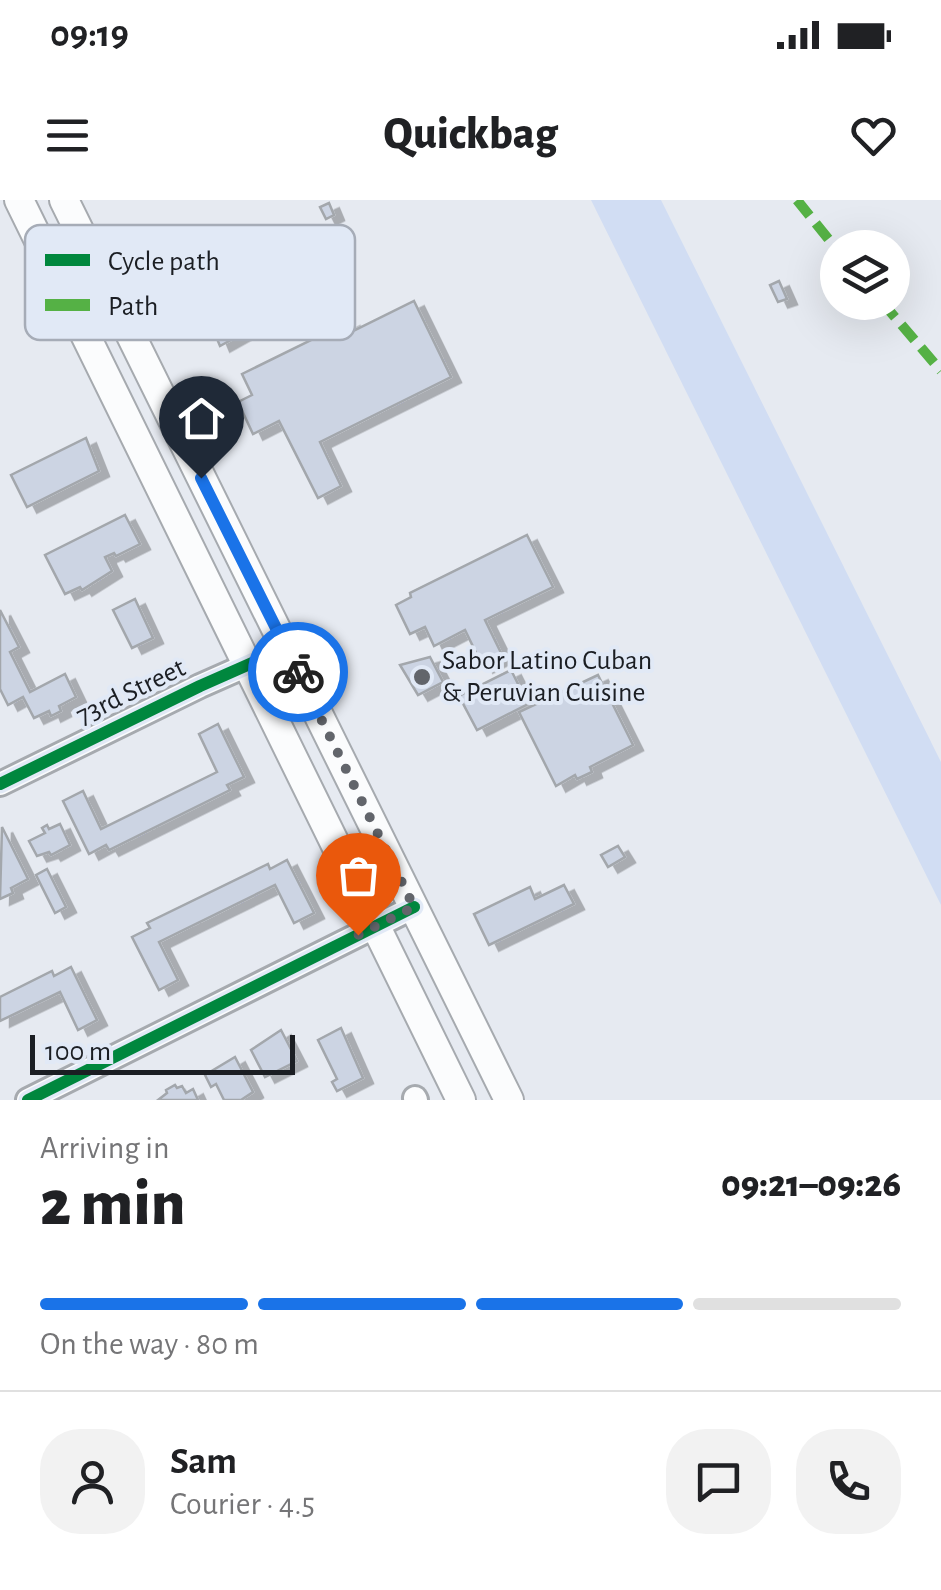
<!DOCTYPE html>
<meta charset="utf-8">
<style>
body{margin:0;font-family:"Alegreya Sans",sans-serif;background:#f2f2f2;color:#202124;height:100vh;display:flex;flex-direction:column;font-size:38px;white-space:nowrap}
*{box-sizing:border-box;margin:0}
p{font-size:32px;color:#757577}
.icon{flex:none;width:55px;height:55px;fill:none;stroke:currentColor;stroke-width:2;stroke-linecap:round;stroke-linejoin:round}
.map{position:relative;height:900px;overflow:hidden}
.panel{display:flex;flex-direction:column;background:#fff;flex:1}
.panel>*{flex:none}
.tools{position:absolute;left:820px;top:30px;display:grid;gap:20px}
.tools a{display:grid;place-items:center;width:90px;height:90px;border-radius:50%;background:#fff;box-shadow:0 10px 40px #0002;font-size:50px}
.scale{position:absolute;left:30px;bottom:25px;width:265px;box-sizing:border-box;padding-left:10px;border:5px solid #1b1e23;border-top:0;font-size:28px;line-height:35px;white-space:nowrap;color:#1b1e23;-webkit-text-stroke:8px #e1e9f6;paint-order:stroke}
.pin{position:absolute;display:grid;place-items:center;width:85px;height:85px;color:#fff;margin:-102px -42px;border-radius:50% 50% 50% 0;rotate:-45deg;box-shadow:0 0 10px #0007}
.pin .icon{rotate:45deg}
.courier{position:absolute;display:grid;place-items:center;width:100px;height:100px;margin:-50px;border:8px solid #1a73e8;border-radius:50%;background:#fff;color:#222;box-shadow:0 2px 12px #0007}
.summary em{font-style:normal;font-weight:800}
.summary div{display:flex;flex-direction:column-reverse}
.summary{display:flex;align-items:center;justify-content:space-between;height:170px;padding:0 40px}
h1{font-size:65px;font-weight:800;line-height:75px}
.bar{display:grid;grid-template-columns:repeat(4,1fr);gap:15px 10px;align-content:center;height:120px;padding:0 40px}
.bar i{height:12px;border-radius:8px;background:#e0e0e0}
.bar .on{background:#1a73e8}
.bar p{grid-column:span 4}
.line{display:flex;align-items:center;gap:25px;padding:0 40px;border-top:2px solid #e0e0e0}
.line div{flex:1}
.round{display:grid;place-items:center;flex:none;width:105px;height:105px;border-radius:40px;background:#f2f2f2}
.status{display:flex;justify-content:space-between;align-items:center;height:70px;padding:0 50px;background:#fff;direction:ltr}
.status svg{height:28px;fill:currentColor}
header{display:flex;justify-content:space-between;align-items:center;height:130px;padding:0 40px;background:#fff;font-size:45px;font-weight:800}
.map>svg:first-child{display:block}
.green{fill:#d1ddf3}
.building{fill:#ccd4e3;stroke:#a3a7ac;stroke-width:2.5;filter:url(#shadow)}
.lines{fill:none;stroke-linecap:round;stroke-linejoin:round}
.minor-casing{stroke:#a6aaaf;stroke-width:28}
.major-casing{stroke:#a6aaaf;stroke-width:32}
.minor{stroke:#fbfcfd;stroke-width:22}
.major{stroke:#fbfcfd;stroke-width:28}
.quiet{stroke:#55b145;stroke-width:10;stroke-dasharray:20 10;stroke-linecap:butt}
.cycleway-casing{stroke:#e1e9f6;stroke-width:19}
.cycleway{stroke:#00873e;stroke-width:12}
.done{stroke:#62656b;stroke-width:10;stroke-dasharray:0 18}
.route{stroke:#1a73e8;stroke-width:12}
.poi-dot{fill:#62656b;stroke:#e1e9f6;stroke-width:4}
.labels{text-anchor:middle;dominant-baseline:central;stroke-width:8;stroke-linejoin:round;paint-order:stroke}
.poi-label{font-size:28px;fill:#1b1e23;stroke:#e1e9f6;text-anchor:start}
.street-label{font-size:28px;fill:#1b1e23;stroke:#e1e9f6}
.key{fill:#e1e9f6;stroke:#a6acb7;stroke-width:2.5}
.key-label{font-size:28px;fill:#1b1e23}
</style>
<div class="status"><b>09:19</b><svg viewBox="0 0 49 12"><path d="M0 12V9h3v3zM5 12V6h3v6zM10 12V3h3v9zM15 12V0h3v12zM26 1h20v11H26zM47 4h2v5h-2z"/></svg></div>
<header><svg class="icon" aria-label="menu" viewBox="0 0 24 24"><path d="M4 6h16M4 12h16M4 18h16"/></svg>Quickbag<svg class="icon" aria-label="heart" viewBox="0 0 24 24"><path d="M12 20l-8-8c-3-5 5-10 8-4 3-6 11-1 8 4z"/></svg></header>
<div class="map">
<svg width="941" height="900" viewBox="0 0 941 900">
<defs>
<filter id="shadow"><feDropShadow dx="10" dy="5.5" stdDeviation="0" flood-color="#0004"/></filter>
</defs>
<rect width="100%" height="100%" fill="#e6eaf1"/>
<polygon class="green" points="591,0 661,0 941,562 941,705"/>
<g class="building">
<polygon points="329,3 334,15 326,19 320,7"/>
<polygon points="266,68 284,105 251,121 254,127 220,146 201,100"/>
<polygon points="779,81 787,99 778,102 770,85"/>
<polygon points="414,101 451,177 320,242 341,286 318,298 279,221 253,234 238,202 252,195 242,174 350,121 355,130"/>
<polygon points="86,238 99,271 27,307 11,275"/>
<polygon points="125,315 140,344 116,356 114,353 105,357 112,371 82,390 80,387 65,394 45,355"/>
<polygon points="527,335 553,387 485,420 503,457 483,467 465,430 434,446 425,427 410,434 396,405 411,397 410,393"/>
<polygon points="135,399 153,438 132,448 113,410"/>
<polygon points="0,410 19,447 10,452 30,492 65,474 76,497 59,506 61,511 51,516 49,511 34,518 23,497 8,505 0,489"/>
<polygon points="430,457 443,482 418,495 400,465"/>
<polygon points="511,470 528,504 477,530 459,496"/>
<polygon points="598,475 633,545 590,567 592,572 577,579 575,575 556,586 519,512"/>
<polygon points="218,524 244,577 227,585 230,590 109,650 106,645 89,654 63,601 83,591 101,629 217,572 199,534"/>
<polygon points="60,624 70,645 51,655 49,652 37,656 29,641 45,633 42,628 47,625 49,629"/>
<polygon points="2,627 28,679 11,688 13,693 0,699"/>
<polygon points="618,646 625,657 608,667 601,655"/>
<polygon points="287,660 314,713 294,723 275,685 159,742 178,780 159,790 132,737 150,728 147,723 268,664 270,669"/>
<polygon points="47,669 66,707 55,713 36,675"/>
<polygon points="564,685 574,704 489,745 474,714 530,687 535,699"/>
<polygon points="71,767 97,820 78,830 60,792 0,821 0,797 52,771 54,776"/>
<polygon points="341,828 363,878 337,891 332,882 337,879 318,840"/>
<polygon points="281,830 297,861 265,877 251,850"/>
<polygon points="235,857 253,892 241,900 224,900 216,884 211,887 205,875"/>
<polygon points="175,885 177,888 182,886 186,893 193,889 198,900 158,900 167,893 166,890"/>
</g>
<g class="lines">
<g class="minor-casing">
<g id="minor">
<polyline points="0,584 200,486 286,448"/>
<polyline points="415,898 416,900"/>
<polyline points="28,900 414,707"/>
</g>
</g>
<g class="major-casing">
<g id="major">
<polyline points="19,0 461,900"/>
<polyline points="64,0 509,900"/>
</g>
</g>
<use href="#minor" class="minor"/>
<use href="#major" class="major"/>
<g class="quiet">
<polyline points="797,0 838,51"/>
<polyline points="882,102 941,171"/>
</g>
<g class="cycleway-casing">
<g id="cycleway">
<polyline points="0,584 200,486 286,448"/>
<polyline points="28,900 414,707"/>
</g>
</g>
<use href="#cycleway" class="cycleway"/>
</g>
<g class="lines">
<polyline class="done" points="298,472 414,707 358,735"/>
<polyline class="route" points="201,278 298,472"/>
</g>
<circle class="poi-dot" cx="422" cy="477" r="10"/>
<g class="labels">
<g class="poi-label">
<text x="442" y="461">Sabor Latino Cuban<tspan x="442" dy="32">&amp; Peruvian Cuisine</tspan></text>
</g>
<g class="street-label">
<text transform="translate(131 492) rotate(-26)">73rd Street</text>
</g>
</g>
<rect x="25" y="25" width="330" height="115" rx="15" class="key"/>
<rect x="45" y="54" width="45" height="12" fill="#00873e"/>
<rect x="45" y="99" width="45" height="12" fill="#55b145"/>
<g class="key-label">
<text x="108" y="70">Cycle path</text>
<text x="108" y="115">Path</text>
</g>
</svg>
<div class="tools">
<a><svg class="icon" aria-label="layers" viewBox="0 0 24 24"><path d="M12 4l9 5-9 5-9-5zM3 14l9 5 9-5"/></svg></a>
</div>
<div class="scale">100 m</div>
<div class="pin" style="left:358px;top:735px;background:#ea580c"><svg class="icon" aria-label="bag" viewBox="0 0 24 24"><path d="M5 8h14l-1 12H6zM9 8a3 3 0 0 1 6 0"/></svg></div>
<div class="pin" style="left:201px;top:278px;background:#1f2937"><svg class="icon" aria-label="home" viewBox="0 0 24 24"><path d="M3 11l9-7 9 7M6 9v11h12V9"/></svg></div>
<div class="courier" style="left:298px;top:472px"><svg class="icon" aria-label="bike" viewBox="0 0 24 24"><circle cx="6" cy="16" r="4"/><circle cx="18" cy="16" r="4"/><path d="M6 16l4-8h5l3 8M10 8l3 8H6M13 5h3"/></svg></div>
</div>
<section class="panel">
<div class="summary"><div><h1>2 min</h1><p>Arriving in</p></div><em>09:21–09:26</em></div>
<div class="bar"><i class="on"></i><i class="on"></i><i class="on"></i><i></i><p>On the way · 80 m</p></div>
<div class="line" style="height:180px"><a class="round"><svg class="icon" aria-label="person" viewBox="0 0 24 24"><circle cx="12" cy="8" r="4"/><path d="M4 21q1-7 8-7t8 7"/></svg></a><div><b>Sam</b><p>Courier · 4.5</p></div><a class="round"><svg class="icon" aria-label="chat" viewBox="0 0 24 24"><path d="M4 5h16v11H9l-5 4z"/></svg></a><a class="round"><svg class="icon" aria-label="phone" viewBox="0 0 24 24"><path d="M5 4h4l2 5-3 2q2 4 5 5l2-3 5 2v4C11 20 4 13 5 4z"/></svg></a></div>
</section>
